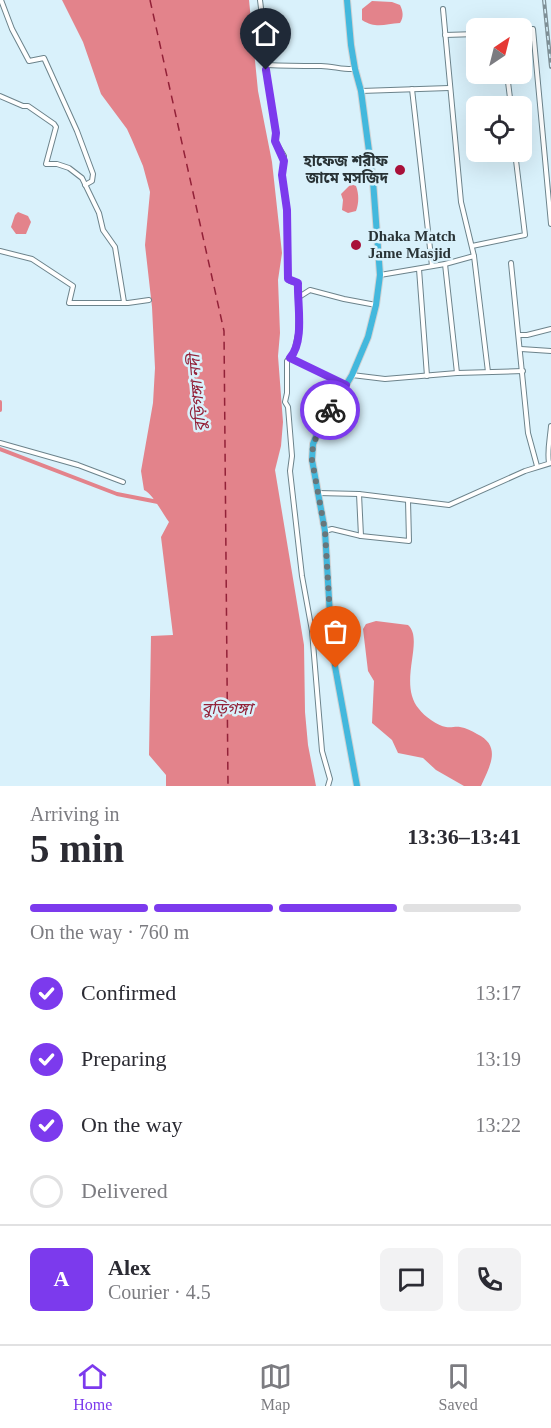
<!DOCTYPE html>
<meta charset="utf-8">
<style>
body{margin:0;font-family:"Times New Roman","Noto Sans Bengali",serif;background:#f2f2f3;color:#2b2b33;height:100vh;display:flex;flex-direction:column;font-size:22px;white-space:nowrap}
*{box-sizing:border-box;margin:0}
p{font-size:20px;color:#7c7c81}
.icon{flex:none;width:33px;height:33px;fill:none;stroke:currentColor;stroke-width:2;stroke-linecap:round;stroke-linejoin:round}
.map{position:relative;height:786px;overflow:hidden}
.drawer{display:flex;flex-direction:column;background:#fff;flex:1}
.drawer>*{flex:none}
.needle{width:39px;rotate:35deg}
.tools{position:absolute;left:466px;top:18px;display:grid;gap:12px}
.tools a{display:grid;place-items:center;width:66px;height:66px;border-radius:9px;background:#fff;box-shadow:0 6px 24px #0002;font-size:30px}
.pin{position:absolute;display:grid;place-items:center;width:51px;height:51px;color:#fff;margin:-62px -26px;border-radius:50% 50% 50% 0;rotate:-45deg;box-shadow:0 0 6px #0007}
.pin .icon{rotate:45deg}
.courier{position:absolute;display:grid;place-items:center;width:60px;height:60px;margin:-30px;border:4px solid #7c3aed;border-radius:50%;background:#fff;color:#222;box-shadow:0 2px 8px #0007}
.head em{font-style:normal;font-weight:600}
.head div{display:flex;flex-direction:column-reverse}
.head{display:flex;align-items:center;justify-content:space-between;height:102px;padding:0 30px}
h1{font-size:39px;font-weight:600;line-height:45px}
.bar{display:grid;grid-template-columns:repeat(4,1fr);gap:9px 6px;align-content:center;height:72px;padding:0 30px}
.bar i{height:8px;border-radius:4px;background:#e1e1e2}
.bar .active{background:#7c3aed}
.bar p{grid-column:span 4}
.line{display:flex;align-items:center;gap:15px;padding:0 30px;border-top:2px solid #e1e1e2}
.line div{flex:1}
.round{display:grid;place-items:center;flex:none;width:63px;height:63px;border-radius:9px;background:#f2f2f3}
ol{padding:0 30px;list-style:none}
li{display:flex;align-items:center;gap:18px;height:66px}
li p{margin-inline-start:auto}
li .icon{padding:6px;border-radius:50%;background:#7c3aed;color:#fff;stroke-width:4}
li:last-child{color:#7c7c81}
li i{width:33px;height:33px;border:3px solid #e1e1e2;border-radius:50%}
.dock{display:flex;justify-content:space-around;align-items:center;height:84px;border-top:2px solid #e1e1e2;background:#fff;font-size:16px;color:#7c7c81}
.dock a{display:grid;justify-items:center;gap:3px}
.dock .active{color:#7c3aed}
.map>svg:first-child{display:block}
.water{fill:#e3838b}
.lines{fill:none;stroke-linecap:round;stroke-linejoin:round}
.canal{stroke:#e3838b;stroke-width:4}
.ferry{stroke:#922138;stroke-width:1.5;stroke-dasharray:8 6;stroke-linecap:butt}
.minor-casing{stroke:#6c838b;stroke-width:6}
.highway-casing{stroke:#d0d2d3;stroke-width:8}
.minor{stroke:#fff;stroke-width:4}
.highway{stroke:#43b8dd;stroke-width:6}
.rail-casing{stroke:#7f9097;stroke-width:4}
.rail{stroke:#d9f1fb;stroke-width:1.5;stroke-dasharray:4.5;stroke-linecap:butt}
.done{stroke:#67767b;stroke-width:6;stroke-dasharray:0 10.8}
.route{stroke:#7c3aed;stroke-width:8}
.poi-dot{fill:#a81039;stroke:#d9f1fb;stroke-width:2}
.labels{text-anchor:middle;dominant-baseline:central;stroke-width:5;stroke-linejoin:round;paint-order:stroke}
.poi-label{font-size:15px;font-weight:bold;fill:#293336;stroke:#d9f1fb;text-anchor:end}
.water-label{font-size:16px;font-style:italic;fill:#922138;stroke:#d9f1fb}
</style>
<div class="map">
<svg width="551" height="786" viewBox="0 0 551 786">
<rect width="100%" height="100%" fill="#d9f1fb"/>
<g class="water">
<path d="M62,0H249L258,91L272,162L282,253L278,280L280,333L278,356L283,422L281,446L275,470L304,645L305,712L308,745L316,786H166V775L149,755L151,636L173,635L161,537L169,522C162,513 153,494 144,490L141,471L153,403L155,368L152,307L145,245L150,192L143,166L132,140L127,129L101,94L83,42Z"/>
<path d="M372,1L392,2L400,5C403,11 404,17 400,23C385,24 376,29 362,20V9Z"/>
<path d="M351,184L356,186C359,194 359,203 356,211L348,213L342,210L343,200L341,194Z"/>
<polygon points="18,212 28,216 31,222 26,234 16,234 11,227 15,215"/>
<path d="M376,621L408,625C425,640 397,683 419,709C424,716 438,726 446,727C451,728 456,726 460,727C466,728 472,731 477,734C502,746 490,766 481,786H464L436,770L423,758L398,753L392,740L372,723L374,681L368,671L363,629L366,624Z"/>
</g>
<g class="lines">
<g class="canal">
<polyline points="0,402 0,410"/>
<polyline points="0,449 117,494 158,502"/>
</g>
<polyline class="ferry" points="150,0 224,331 228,786"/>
<g class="minor-casing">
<g id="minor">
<polyline points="1,0 12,29 29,61 44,58 77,131 93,174 92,181 85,185"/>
<polyline points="260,0 268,65 266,70 276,133 275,141 284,156 284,161 282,175 287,210 288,279 290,281 298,283 299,297 310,290 344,299 376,305"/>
<polyline points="443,9 461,202 474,256 488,372"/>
<polyline points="522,31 533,29 551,224"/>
<polyline points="445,35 477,34"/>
<path d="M268,65C286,66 303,66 321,66C333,66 343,70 355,69"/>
<polyline points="507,74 511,106"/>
<polyline points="412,89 432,266"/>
<polyline points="361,91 449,88"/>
<polyline points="0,96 23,106 28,106 54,124 56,127 46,164 57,164 69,168 82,178 99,213 103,230 115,247 124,302"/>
<polyline points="472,246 525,235 515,152"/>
<polyline points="0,251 32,259 73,286 69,303 128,303 149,300"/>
<polyline points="511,263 528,433 537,466"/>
<polyline points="445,264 457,373"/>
<polyline points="419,269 427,376"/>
<polyline points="380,275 445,264 474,256"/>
<polyline points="299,297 298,334 294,353 287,361 287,393 285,402 288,407 292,456 290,471 302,576 312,631 322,751 330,779 328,786"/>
<polyline points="520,335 527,335 551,329"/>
<polyline points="521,349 551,351"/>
<polyline points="290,358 346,385"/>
<polyline points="352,375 385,379 457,373 523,371"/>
<polyline points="0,443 78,465 123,482"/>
<path d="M549,463C547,450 550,439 551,426"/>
<polyline points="318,493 359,494 449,505 525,471 551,463"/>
<polyline points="359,494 361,536"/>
<polyline points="325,531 332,529 361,536 409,541 408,500"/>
</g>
</g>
<g class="highway-casing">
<polyline id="highway" points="347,0 351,45 355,69 361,91 373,181 380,275 376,305 368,337 352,375 318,432 313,444 312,460 325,531 332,650 357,786"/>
</g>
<use href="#minor" class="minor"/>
<use href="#highway" class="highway"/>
<g class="rail-casing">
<polyline id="rail" points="544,0 551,67"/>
</g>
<use href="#rail" class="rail"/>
</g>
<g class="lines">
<polyline class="done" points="330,410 313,444 312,460 325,531 332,650 336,668"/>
<path class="route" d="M266,70L276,133L275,141L284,161L282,175L287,210L288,279L298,283C297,303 305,341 290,358L346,385L330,410"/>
</g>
<g class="poi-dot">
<circle cx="400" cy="170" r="6"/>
<circle cx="356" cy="245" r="6"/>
</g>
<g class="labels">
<g class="poi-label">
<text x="388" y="161">হাফেজ শরীফ<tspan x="388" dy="17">জামে মসজিদ</tspan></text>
<text x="368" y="236" text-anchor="start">Dhaka Match<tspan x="368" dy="17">Jame Masjid</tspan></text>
</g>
<g class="water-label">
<text transform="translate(197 393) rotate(-95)">বুড়িগঙ্গা নদী</text>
<text x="227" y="708">বুড়িগঙ্গা</text>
</g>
</g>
</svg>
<div class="tools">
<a><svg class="needle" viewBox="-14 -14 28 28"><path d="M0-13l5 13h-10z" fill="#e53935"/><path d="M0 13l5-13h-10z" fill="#7c7c81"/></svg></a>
<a><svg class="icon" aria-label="locate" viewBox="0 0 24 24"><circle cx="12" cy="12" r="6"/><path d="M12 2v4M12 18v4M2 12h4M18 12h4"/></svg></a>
</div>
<div class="pin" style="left:336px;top:668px;background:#ea580c"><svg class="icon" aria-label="bag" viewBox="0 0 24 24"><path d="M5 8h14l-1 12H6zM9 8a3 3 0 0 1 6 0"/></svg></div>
<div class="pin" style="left:266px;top:70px;background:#1f2937"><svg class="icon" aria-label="home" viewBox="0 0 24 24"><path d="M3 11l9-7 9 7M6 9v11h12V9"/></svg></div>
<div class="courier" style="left:330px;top:410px"><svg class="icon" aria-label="bike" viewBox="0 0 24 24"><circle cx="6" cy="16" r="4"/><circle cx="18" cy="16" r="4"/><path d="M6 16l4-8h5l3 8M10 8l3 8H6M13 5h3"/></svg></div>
</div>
<section class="drawer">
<div class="head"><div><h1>5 min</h1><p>Arriving in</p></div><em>13:36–13:41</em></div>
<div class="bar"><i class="active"></i><i class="active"></i><i class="active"></i><i></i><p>On the way · 760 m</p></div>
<ol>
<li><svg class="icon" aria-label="check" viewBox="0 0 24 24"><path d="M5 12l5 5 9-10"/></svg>Confirmed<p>13:17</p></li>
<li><svg class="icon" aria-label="check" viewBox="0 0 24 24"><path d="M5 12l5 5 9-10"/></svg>Preparing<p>13:19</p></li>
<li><svg class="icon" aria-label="check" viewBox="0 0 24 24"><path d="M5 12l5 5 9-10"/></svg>On the way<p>13:22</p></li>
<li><i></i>Delivered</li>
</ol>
<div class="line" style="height:108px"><b class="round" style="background:#7c3aed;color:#fff">A</b><div><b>Alex</b><p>Courier · 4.5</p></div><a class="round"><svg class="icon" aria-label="chat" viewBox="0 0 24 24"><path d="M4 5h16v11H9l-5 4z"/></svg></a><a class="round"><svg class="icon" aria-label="phone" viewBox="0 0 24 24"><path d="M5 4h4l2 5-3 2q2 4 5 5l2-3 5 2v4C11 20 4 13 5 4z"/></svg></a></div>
</section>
<nav class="dock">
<a class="active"><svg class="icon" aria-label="home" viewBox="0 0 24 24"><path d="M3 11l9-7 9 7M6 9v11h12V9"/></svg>Home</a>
<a><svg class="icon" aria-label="map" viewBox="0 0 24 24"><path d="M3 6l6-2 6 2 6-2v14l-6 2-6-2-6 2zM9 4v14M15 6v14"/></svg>Map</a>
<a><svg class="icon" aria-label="saved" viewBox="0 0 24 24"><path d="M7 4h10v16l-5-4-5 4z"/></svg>Saved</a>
</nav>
